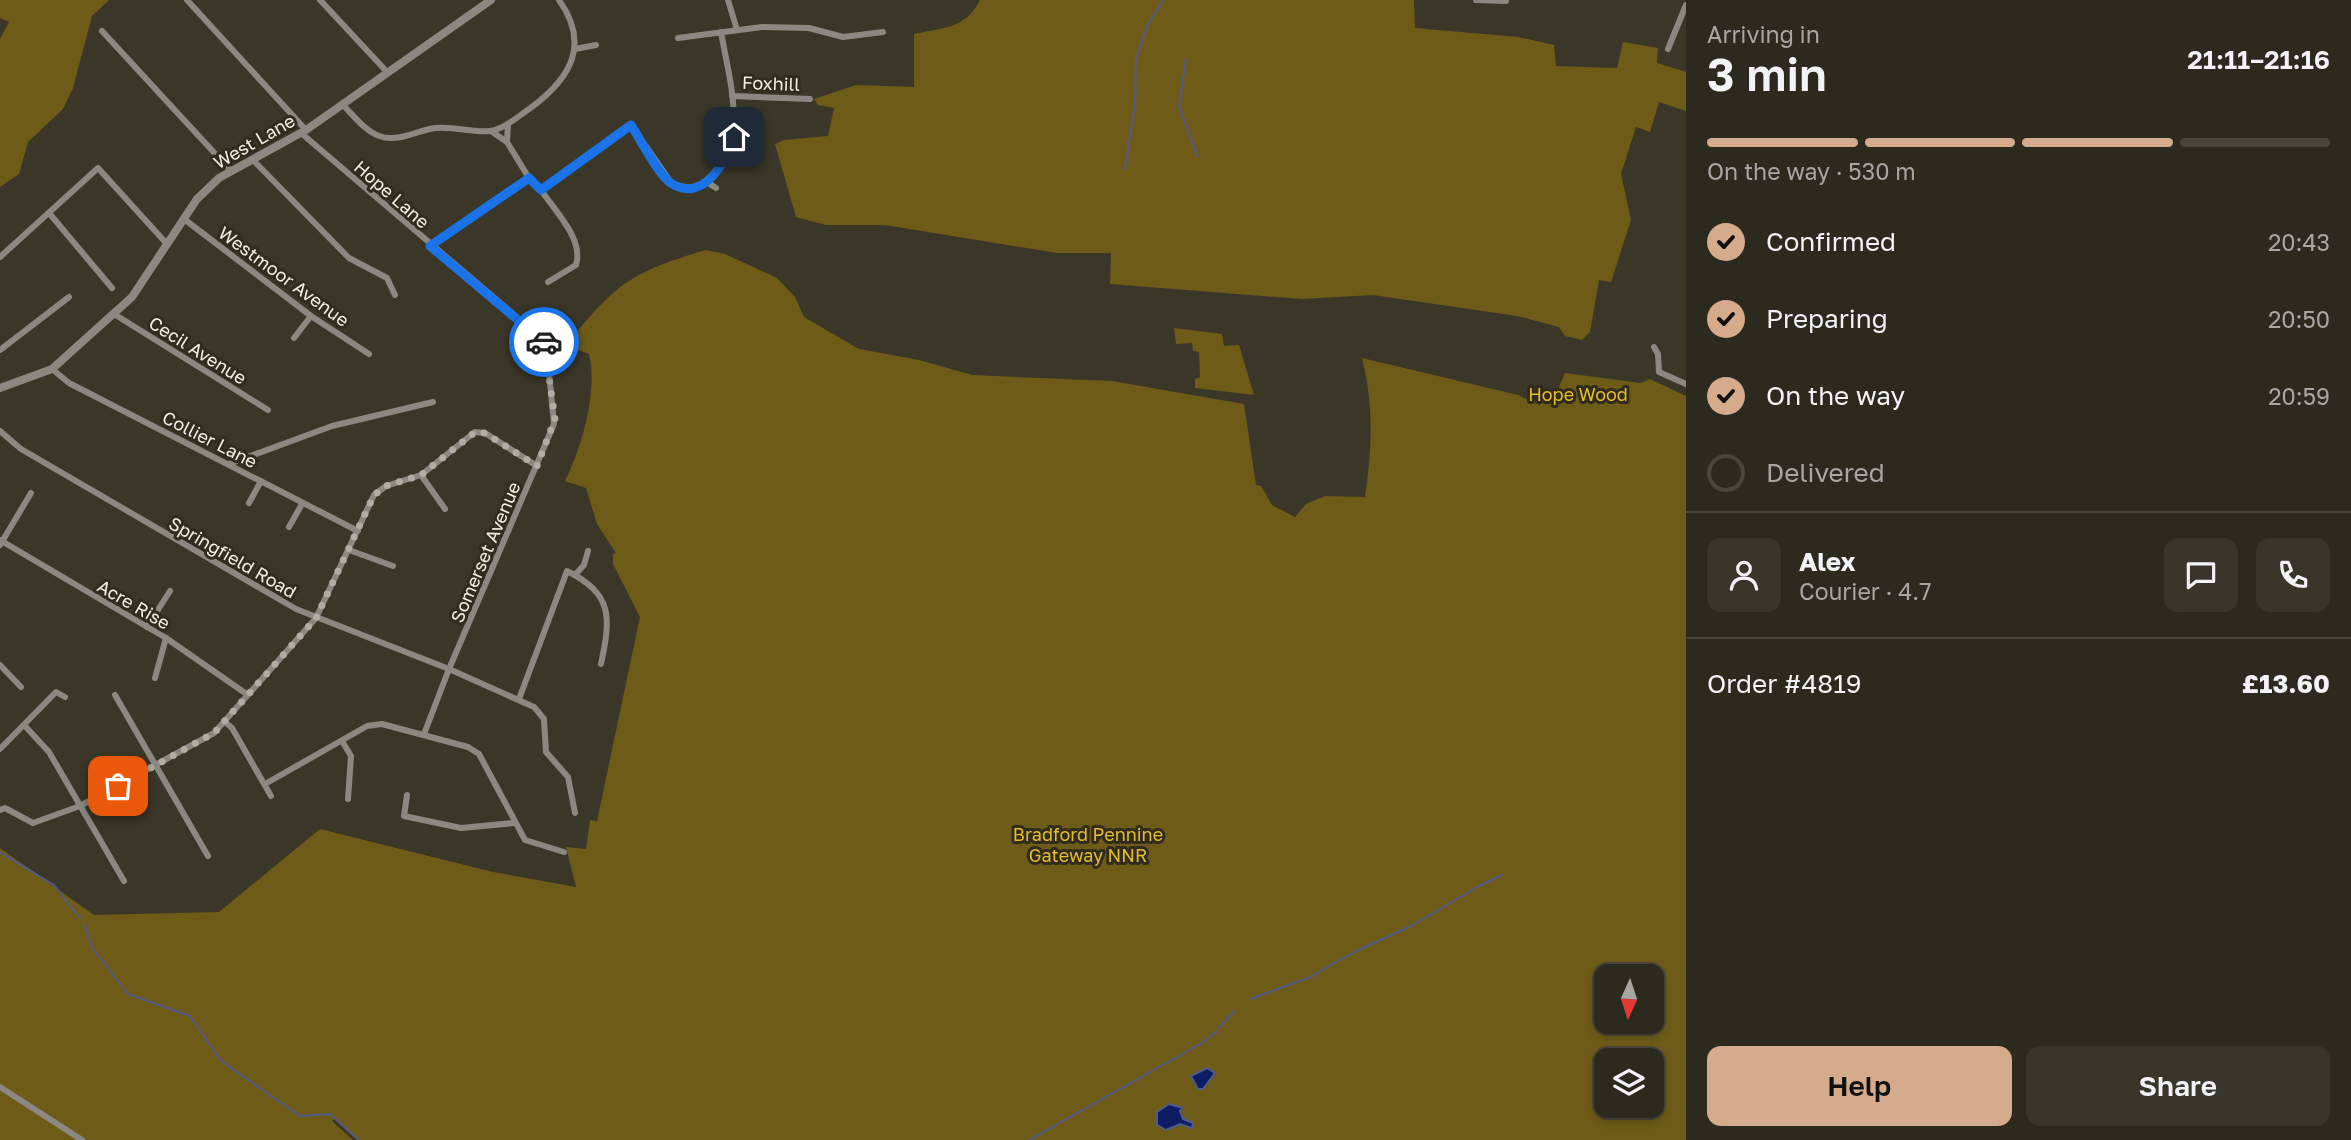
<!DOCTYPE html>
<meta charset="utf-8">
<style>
body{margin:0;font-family:"Golos Text",sans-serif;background:#38352b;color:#f1f3f6;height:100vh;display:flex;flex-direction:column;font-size:26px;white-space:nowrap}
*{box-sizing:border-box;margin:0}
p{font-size:23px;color:#a6a6a4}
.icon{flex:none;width:38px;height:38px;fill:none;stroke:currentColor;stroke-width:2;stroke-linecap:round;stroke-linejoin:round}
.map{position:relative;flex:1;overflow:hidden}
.drawer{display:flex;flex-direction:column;background:#2c291e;width:665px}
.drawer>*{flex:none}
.needle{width:46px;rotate:183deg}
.fabs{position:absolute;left:1594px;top:964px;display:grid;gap:14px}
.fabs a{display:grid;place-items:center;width:70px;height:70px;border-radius:14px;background:#2c291e;box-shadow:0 4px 10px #0003,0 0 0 2px #48453c;font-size:35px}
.pin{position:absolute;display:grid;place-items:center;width:60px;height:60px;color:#fff;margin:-30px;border-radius:14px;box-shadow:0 4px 10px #0006}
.courier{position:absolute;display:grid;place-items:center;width:70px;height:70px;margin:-35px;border:5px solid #1a73e8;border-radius:50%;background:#fff;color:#222;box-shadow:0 2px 9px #0007}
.overview em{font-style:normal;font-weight:600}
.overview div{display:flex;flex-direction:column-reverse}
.overview{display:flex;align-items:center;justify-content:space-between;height:119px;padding:0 21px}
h1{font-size:46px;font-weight:600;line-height:52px}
.bar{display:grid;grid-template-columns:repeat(4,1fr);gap:10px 7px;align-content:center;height:84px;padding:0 21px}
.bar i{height:9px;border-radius:5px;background:#48453c}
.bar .on{background:#d6ab8b}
.bar p{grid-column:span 4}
.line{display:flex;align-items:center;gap:18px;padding:0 21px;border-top:2px solid #48453c}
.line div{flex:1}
.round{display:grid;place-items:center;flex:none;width:74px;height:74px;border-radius:14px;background:#38352b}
ol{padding:0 21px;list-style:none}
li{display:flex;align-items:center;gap:21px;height:77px}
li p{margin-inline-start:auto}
li .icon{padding:7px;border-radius:50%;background:#d6ab8b;color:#111;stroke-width:4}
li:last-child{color:#a6a6a4}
li i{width:38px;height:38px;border:4px solid #48453c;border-radius:50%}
.cta{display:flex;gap:14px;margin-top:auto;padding:14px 21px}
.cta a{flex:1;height:80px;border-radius:14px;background:#d6ab8b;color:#111;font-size:28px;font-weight:600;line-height:80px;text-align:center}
.cta a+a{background:#38352b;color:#f1f3f6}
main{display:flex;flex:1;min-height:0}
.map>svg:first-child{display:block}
.green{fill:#6e5b18;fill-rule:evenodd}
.water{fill:#0d1c63;stroke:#515b8a;stroke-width:2}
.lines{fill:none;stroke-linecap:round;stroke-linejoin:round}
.stream{stroke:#515b8a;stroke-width:2}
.minor{stroke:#8b8881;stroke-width:6}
.tertiary{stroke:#8b8881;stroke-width:8}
.done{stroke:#b1ada2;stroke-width:7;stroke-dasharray:0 12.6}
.route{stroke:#1a73e8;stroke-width:9}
.labels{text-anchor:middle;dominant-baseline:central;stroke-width:6;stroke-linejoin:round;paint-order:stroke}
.street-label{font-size:18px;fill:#f0ede4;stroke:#312c1e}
.park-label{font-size:18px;fill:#e5be2c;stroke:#312c1e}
</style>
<main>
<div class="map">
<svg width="1686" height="1140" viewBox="0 0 1686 1140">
<rect width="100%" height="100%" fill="#3b3728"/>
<g class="green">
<polygon points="0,0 109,0 92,16 73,88 63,109 28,142 19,174 0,187 0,39 9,22 0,18"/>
<path d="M980,0H1414L1415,28L1518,37L1554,45L1556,66L1617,68L1623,42L1658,48L1657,63L1686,72V111L1659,102L1650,132L1636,127L1621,174L1631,220L1611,282L1599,280L1590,332L1582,340L1565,336L1559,327L1517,316L1373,295L1302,299L1110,284L1111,253H1057L885,225H826L796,217L775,144L784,140L828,136L834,108L818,105L814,99L856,85L914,87V34C941,28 966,29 980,0Z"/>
<path d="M706,250L725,254L777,278L795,297L804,317L859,349L919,360L972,375L1112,381L1244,404L1256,485L1261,486L1272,505L1295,517L1306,504L1325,496L1365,497C1372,450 1374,405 1362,358L1518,395L1540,405V395L1555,397L1565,373L1641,383L1650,379L1686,396V1140H357L334,1119L332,1121L353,1140H0V848L94,915L219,912L320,829L493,872L576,887L566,847L586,849L590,820L597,821L640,617L613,564V554L616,553L597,524L586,488L565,481C582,447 598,391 589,354L566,345C615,285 630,272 706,250ZM1606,976H1652V1022H1606ZM1606,1060H1652V1106H1606Z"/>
<polygon points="1174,328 1222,334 1224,346 1239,345 1254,395 1195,388 1195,379 1200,377 1199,352 1193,351 1192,343 1176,344"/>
</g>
<g class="water">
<polygon points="1207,1068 1215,1073 1203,1089 1198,1089 1191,1076"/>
<polygon points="1169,1104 1183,1108 1180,1111 1183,1119 1193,1123 1192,1128 1180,1124 1166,1130 1157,1125 1157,1112"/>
</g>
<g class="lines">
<g class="stream">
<polyline points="1186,59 1179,107 1198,157"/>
<polyline points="1125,169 1135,104 1136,59 1148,24 1163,0"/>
<polyline points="0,852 54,885 80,918"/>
<polyline points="1477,887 1502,875"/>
<polyline points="84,925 93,949 128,994 190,1016 221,1061 300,1116 330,1114 359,1140"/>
<polyline points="1251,999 1310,977 1356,951 1411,926 1474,889"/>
<polyline points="1219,1028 1235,1011"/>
<polyline points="1029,1140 1202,1043 1217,1031"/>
</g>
<g class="minor">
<polyline points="187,0 306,130"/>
<polyline points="320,0 388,73"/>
<polyline points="728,0 737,30"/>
<polyline points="1476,0 1506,1"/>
<polyline points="102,31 231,171"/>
<polyline points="678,38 762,27 809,28 843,37 883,32"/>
<polyline points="575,49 596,45"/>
<polyline points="1668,49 1686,5"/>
<polyline points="732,96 810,99"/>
<path d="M343,105C354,116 365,131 379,136C399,143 417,130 436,128C454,126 472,133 490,131C501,130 513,121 522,114C565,85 594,49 559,0"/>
<polyline points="491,131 507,142 508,124"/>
<polyline points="301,133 546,342 554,424 449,669 424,734"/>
<polyline points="507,142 529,178"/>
<polyline points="253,160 349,258 387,278 395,295"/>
<path d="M707,182C750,141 730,84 721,32"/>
<path d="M541,190C555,211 584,239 576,265L548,282"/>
<polyline points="49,213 112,288"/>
<polyline points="184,219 311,316 369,354"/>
<polyline points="430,246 529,178 541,190 631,125 672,184 689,188 707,182 716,188"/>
<polyline points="0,257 98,168 167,244"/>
<polyline points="114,314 268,410"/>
<polyline points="294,338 311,316"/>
<polyline points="1654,347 1658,354 1659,372 1686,384"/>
<polyline points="0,350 69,297"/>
<polyline points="52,369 69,383 358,531"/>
<polyline points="0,431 21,449 296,609 449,669 534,707 544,719 546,752 568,777 575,813"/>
<polyline points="229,464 332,426 433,402"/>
<polyline points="421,475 445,509"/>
<polyline points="249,503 261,481"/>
<polyline points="289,527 302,504"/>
<polyline points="0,540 166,638 248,695"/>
<polyline points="0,545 31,493"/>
<polyline points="349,550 393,566"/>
<polyline points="575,575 584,565 588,551"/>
<polyline points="147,627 170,591"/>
<polyline points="0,665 21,687"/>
<polyline points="155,678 166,638"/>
<polyline points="115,695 208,856"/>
<path d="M519,699L567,571C613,594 611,617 601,664"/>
<polyline points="225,722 232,728 271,796"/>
<polyline points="25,726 49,752 124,881"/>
<polyline points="342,741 351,756 348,799"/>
<polyline points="0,749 56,692 65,697"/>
<polyline points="265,784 367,726 382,724 468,747 479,754 525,840 564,852"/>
<polyline points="407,795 404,816 461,828 514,823"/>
<polyline points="0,810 5,808 33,823 80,806 214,733 316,618 374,495 386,486 421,475 475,432 485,433 537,466"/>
<polyline points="0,1087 82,1140"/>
</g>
<polyline class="tertiary" points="0,388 52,369 132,297 197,199 219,178 306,130 491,0"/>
</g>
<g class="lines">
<polyline class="done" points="118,786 214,733 316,618 374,495 386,486 421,475 475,432 485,433 537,466 555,419 544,342"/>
<path class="route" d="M544,342L430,246L529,178L541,190L631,125C640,139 659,176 672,184C704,203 727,160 734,137"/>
</g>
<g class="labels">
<g class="street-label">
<text transform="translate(771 83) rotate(2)">Foxhill</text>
<text transform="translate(254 141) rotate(-30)">West Lane</text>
<text transform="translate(392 194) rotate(41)">Hope Lane</text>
<text transform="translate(284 276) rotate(36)">Westmoor Avenue</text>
<text transform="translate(198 350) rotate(32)">Cecil Avenue</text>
<text transform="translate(210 439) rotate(27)">Collier Lane</text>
<text transform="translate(485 552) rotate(-67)">Somerset Avenue</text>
<text transform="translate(233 557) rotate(30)">Springfield Road</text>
<text transform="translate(134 604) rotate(30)">Acre Rise</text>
</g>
<g class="park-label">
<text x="1578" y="394">Hope Wood</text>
<text x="1088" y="834">Bradford Pennine<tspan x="1088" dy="21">Gateway NNR</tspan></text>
</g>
</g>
</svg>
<div class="fabs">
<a><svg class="needle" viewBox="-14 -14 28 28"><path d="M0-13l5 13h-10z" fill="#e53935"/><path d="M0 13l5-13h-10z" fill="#a6a6a4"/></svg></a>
<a><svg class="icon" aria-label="layers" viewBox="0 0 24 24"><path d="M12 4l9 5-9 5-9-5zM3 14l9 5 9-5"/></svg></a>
</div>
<div class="pin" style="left:118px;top:786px;background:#ea580c"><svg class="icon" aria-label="bag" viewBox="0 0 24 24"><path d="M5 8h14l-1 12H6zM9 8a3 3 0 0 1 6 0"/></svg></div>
<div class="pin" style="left:734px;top:137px;background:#1f2937"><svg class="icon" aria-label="home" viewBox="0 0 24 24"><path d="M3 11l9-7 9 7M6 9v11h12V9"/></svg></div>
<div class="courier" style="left:544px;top:342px"><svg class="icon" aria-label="car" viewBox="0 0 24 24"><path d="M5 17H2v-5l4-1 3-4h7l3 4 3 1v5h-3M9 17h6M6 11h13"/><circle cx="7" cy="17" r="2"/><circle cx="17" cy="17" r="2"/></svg></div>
</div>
<section class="drawer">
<div class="overview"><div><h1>3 min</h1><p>Arriving in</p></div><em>21:11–21:16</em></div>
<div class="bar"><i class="on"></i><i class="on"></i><i class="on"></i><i></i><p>On the way · 530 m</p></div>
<ol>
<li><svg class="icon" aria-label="check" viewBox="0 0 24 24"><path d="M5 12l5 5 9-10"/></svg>Confirmed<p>20:43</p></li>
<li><svg class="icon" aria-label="check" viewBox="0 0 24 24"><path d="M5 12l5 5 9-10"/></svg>Preparing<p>20:50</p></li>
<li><svg class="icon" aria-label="check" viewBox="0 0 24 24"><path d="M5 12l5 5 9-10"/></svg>On the way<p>20:59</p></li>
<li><i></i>Delivered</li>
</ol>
<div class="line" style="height:126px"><a class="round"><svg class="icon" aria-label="person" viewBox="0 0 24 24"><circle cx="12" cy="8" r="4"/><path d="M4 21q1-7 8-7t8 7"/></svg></a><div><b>Alex</b><p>Courier · 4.7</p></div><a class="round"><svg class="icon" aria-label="chat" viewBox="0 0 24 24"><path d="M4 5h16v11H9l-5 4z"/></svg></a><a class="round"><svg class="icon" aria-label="phone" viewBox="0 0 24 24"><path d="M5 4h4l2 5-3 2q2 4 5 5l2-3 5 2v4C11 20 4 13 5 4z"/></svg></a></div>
<div class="line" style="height:91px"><div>Order #4819</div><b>£13.60</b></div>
<div class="cta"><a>Help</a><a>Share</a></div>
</section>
</main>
